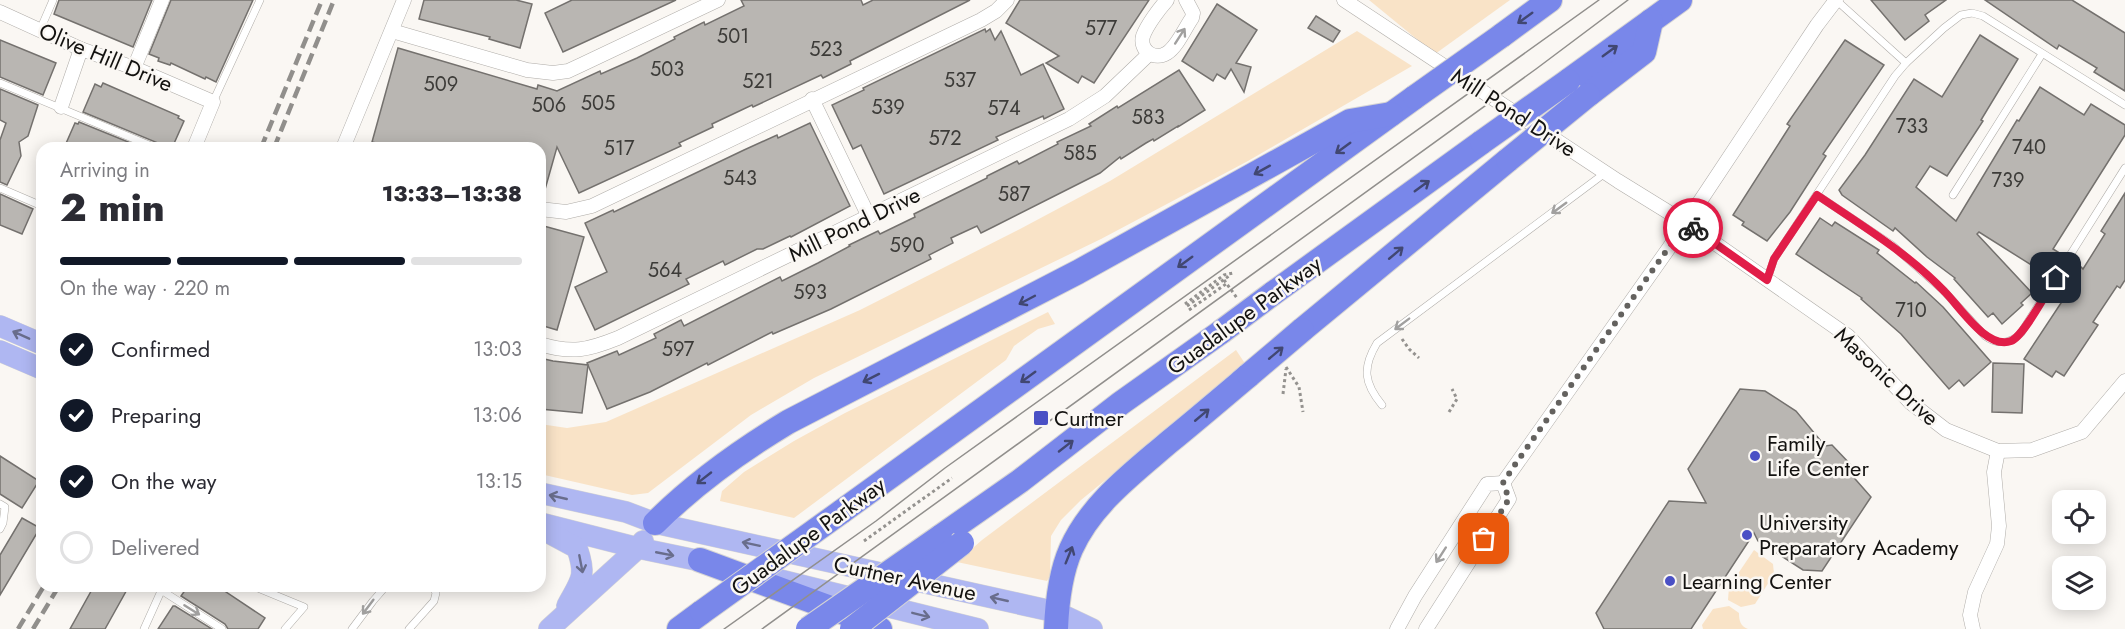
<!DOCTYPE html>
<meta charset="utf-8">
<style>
body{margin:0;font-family:Jost,sans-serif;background:#f2f2f3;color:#2b2b33;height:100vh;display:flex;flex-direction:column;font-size:22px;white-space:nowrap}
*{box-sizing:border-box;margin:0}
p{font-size:20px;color:#7c7c81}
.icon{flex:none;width:33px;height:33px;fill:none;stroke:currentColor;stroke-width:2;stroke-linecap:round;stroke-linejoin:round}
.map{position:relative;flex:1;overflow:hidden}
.details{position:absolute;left:36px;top:142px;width:510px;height:450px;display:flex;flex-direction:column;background:#fff;border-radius:18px;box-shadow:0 3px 15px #0003}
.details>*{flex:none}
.tools{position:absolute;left:2052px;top:490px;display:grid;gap:12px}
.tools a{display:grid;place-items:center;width:54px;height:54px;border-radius:12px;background:#fff;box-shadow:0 3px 15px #0003;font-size:30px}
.pin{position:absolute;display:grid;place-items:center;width:51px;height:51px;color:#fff;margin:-26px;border-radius:12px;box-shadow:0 3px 9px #0006}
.courier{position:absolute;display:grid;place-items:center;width:60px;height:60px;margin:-30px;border:4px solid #e11d48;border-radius:50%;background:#fff;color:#222;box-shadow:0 2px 8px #0007}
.headline em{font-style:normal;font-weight:800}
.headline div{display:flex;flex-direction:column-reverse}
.headline{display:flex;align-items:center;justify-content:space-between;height:102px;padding:0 24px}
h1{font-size:39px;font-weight:800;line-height:45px}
.bar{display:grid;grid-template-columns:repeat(4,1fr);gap:9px 6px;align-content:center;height:72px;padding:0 24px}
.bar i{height:8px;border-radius:4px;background:#e1e1e2}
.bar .on{background:#111827}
.bar p{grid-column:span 4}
ol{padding:0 24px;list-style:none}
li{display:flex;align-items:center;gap:18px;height:66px}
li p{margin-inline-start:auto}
li .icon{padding:6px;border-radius:50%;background:#111827;color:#fff;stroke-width:4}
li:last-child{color:#7c7c81}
li i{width:33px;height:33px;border:3px solid #e1e1e2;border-radius:50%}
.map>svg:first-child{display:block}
.green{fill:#f9e3c7}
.building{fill:#b9b6b2;stroke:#74716e;stroke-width:1.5}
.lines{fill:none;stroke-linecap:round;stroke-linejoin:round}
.lane-casing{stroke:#afaca8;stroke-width:8}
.street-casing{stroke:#afaca8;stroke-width:15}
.primary-casing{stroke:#d5d4d4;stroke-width:22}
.highway-casing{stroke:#d5d4d4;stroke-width:26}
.path{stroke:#94928f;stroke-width:3;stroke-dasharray:3 3;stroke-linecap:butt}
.lane{stroke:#fff;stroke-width:7}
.street{stroke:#fff;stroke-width:14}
.primary{stroke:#afb7f2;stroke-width:21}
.highway{stroke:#7987ea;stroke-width:24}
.tram{stroke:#918f8c;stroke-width:1.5}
.rail{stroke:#918f8c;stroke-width:4.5;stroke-dasharray:12 6;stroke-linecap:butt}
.highway-bridge-casing{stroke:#d5d4d4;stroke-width:26;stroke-linecap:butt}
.highway-bridge{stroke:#7987ea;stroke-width:24}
.oneway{stroke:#414772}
.oneway2{stroke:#a1a09f}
.oneway3{stroke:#696d8c}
.done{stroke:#64625f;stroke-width:6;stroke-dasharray:0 10.8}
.route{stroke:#e11d48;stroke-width:8}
.poi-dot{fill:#4a50c5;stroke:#faf7f3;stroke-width:2}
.labels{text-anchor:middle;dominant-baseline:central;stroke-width:5;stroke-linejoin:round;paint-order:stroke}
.number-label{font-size:20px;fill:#3c3b38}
.street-label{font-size:22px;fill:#131210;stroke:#faf7f3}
.poi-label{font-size:22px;fill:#131210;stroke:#faf7f3;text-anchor:start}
</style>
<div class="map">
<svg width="2125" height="629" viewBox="0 0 2125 629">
<rect width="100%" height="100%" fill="#faf7f3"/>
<g class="green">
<polygon points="1369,0 1510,0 1435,54"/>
<polygon points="1357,31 1412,66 1248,161 1101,239 814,378 751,415 648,493 632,495 540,474 540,424 567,428 606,422 860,310 1020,229 1110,181"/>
<polygon points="1048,312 1055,324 1038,329 1014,346 1006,360 794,518 720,501 722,491 744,472 794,441 845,413"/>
<polygon points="1236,350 1246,365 1081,500 1061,520 1051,536 1050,576 1047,581 957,562 982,540"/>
<polygon points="1754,550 1773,564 1774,574 1755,604 1741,607 1728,600 1729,587"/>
<path d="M1729,606L1739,613C1739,620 1740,626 1748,629H1703L1702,625L1713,609Z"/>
</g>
<g class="building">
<polygon points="59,0 152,0 133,47 54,14"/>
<polygon points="171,0 253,0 216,82 206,77 205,79 171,63 170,65 158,61 159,58 149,54"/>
<polygon points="424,0 516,0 532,4 520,48 489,39 490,37 419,19"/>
<polygon points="572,0 676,0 563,52 545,13"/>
<polygon points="741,0 861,0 863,5 873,0 970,0 850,61 851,64 823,78 821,75 753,107 752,105 712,124 713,127 679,143 681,146 579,193 557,147 544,193 540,193 540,148 396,148 372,142 398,48 537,89 538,85 557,91 600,71 601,74 637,58 675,39 674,37 704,22 705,25 744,6"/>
<polygon points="1020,0 1149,0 1094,83 1082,76 1078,83 1046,63 1059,56 1006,23"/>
<polygon points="1871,0 1946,0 1925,15 1929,21 1905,40"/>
<polygon points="1985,0 2072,0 2125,33 2125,91 2094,72 2097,68 2059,45 2057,49"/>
<polygon points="1217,4 1257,30 1236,63 1251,67 1244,92 1231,69 1225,79 1217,74 1213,81 1182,61"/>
<polygon points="1316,16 1340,31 1333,42 1308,28"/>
<polygon points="985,29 986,32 990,29 995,40 1001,31 1021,75 1043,64 1064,109 1044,119 1043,116 996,137 998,140 884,194 861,145 853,149 832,105 864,90 863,88"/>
<polygon points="1980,35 2018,59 1981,120 1983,121 1947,176 1930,166 1916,187 1956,221 2017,120 2019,121 2040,87 2084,115 2091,104 2125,125 2125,135 2053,249 2058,252 2044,273 1979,232 1977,234 2032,293 2021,303 2023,305 2002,324 1993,313 1988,317 1954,279 1955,278 1927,257 1895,228 1893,231 1842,195 1839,190 1865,155 1914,79 1942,97"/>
<polygon points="0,40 56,63 43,95 0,77"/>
<polygon points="1845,40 1884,65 1823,154 1826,156 1790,212 1767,241 1742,225 1744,222 1733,215 1790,126 1787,124"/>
<polygon points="1179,70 1205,110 1178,127 1178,126 1154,141 1153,139 1146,143 1121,159 1120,157 1100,173 993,227 981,233 977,226 951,238 953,243 929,255 931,259 831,309 773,334 772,332 708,365 707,363 650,392 607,409 587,363 617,351 619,355 656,338 654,334 681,320 684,326 780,277 782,281 818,263 850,246 849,245 878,231 880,234 915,217 914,214 987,178 987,176 1017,161 1019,164 1058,144 1057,142 1091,126 1089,124 1117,106 1118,108"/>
<polygon points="103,83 179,116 178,118 184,121 172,148 161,148 158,143 83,112 95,84 101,87"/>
<polygon points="0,89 38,105 28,136 19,142 21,156 7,185 0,182 0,140 6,123 0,120"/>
<polygon points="79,122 143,148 64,148 75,123 78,124"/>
<polygon points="810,123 850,206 791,237 790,236 763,249 757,249 725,265 723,261 686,279 689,284 595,330 575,287 607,272 585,223 613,210 614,212 744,150 777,135 778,138"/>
<polygon points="2125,193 2125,280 2120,288 2117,286 2093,322 2098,325 2064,376 2056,371 2052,377 2024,359 2065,297 2063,296 2081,267 2083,269 2105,234 2101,231"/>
<polygon points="0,194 33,209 22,234 0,225"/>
<polygon points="1820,218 1832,226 1835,222 1879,250 1877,253 1915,283 1916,282 1943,307 1991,362 1964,386 1959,380 1949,389 1901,334 1861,299 1862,298 1796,254"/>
<polygon points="540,225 584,237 557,330 540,325"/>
<polygon points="540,358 553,361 588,365 582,413 540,409"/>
<polygon points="1993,363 2024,364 2022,413 1992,412"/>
<polygon points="1740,389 1765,391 1796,411 1825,446 1832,445 1851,465 1849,472 1871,497 1822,571 1803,570 1758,541 1754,533 1691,629 1604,629 1596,613 1669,501 1706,503 1688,469"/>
<polygon points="0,456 39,481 22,508 0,494"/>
<polygon points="22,518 40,528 0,595 0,555"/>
<polygon points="94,586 129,586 105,629 70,629"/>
<polygon points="188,586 217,586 265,618 258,629 228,629 225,624 181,596"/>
<polygon points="173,606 175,606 212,629 158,629"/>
</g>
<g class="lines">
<g class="lane-casing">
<g id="lane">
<polyline points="1836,0 1906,63"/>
<polyline points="40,30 53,0"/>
<polyline points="0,83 156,148"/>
<polyline points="213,102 260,0"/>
<polyline points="0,188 42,206"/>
<path d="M1817,195L1892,245L1943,290L1985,336C1997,345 2010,344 2021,333L2125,168"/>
<polyline points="1953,195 2042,54"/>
<polyline points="1767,280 1774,259 1895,76 1906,63 1944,28 1961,15 1972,13 1983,16 2125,105"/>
<path d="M1382,405C1364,383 1362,368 1377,343L1605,173"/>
<polyline points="0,504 5,507 3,523 0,529"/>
<polyline points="253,586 304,607 285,629"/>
<polyline points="161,590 222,629"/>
<polyline points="144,629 162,589"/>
<polyline points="352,629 373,601 386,586"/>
<polyline points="409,629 434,601 436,593 433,586"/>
</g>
</g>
<g class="street-casing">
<g id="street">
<path d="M1167,0C1159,9 1147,25 1143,36C1139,51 1155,61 1167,53C1177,47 1185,28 1192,18L1193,13L1186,0"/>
<polyline points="1344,0 1618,181 1686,223 1848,336 1911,403 1946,430 1998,451 2032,450 2082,432 2125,381"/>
<polyline points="0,12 81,49 134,68 213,102 194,148"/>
<polyline points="392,31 527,70 553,73 568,71 583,64 718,0"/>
<polyline points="134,68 162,0"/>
<polyline points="812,99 869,217"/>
<polyline points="61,107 81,49"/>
<polyline points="343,148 404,0"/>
<polyline points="540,209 566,212 592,206 981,20 996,11 1007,0"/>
<path d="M540,344C572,354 588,350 618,338L1069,119L1105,96L1149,54"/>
<polyline points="1503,483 1671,245 1817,25 1836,0"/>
<polyline points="1397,629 1415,596 1487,484 1503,483"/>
<polyline points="1426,629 1509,499 1503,483"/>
<polyline points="1973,629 1970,615 1975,592 1997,544 1999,526 1994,472 1998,451"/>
</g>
</g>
<g class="primary-casing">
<g id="primary">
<polyline points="0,326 42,344"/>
<polyline points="0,351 42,369"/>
<polyline points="540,493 626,512 655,523 1056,612 1092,629"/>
<polyline points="540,523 638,548 715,564"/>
<path d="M551,534L577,548C587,577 581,580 567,606"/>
<polyline points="780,580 978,629"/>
<polyline points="549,629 638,548 643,541"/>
</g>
</g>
<g class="highway-casing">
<g id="highway">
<polyline points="1501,36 1550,0"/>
<polyline points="1568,81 1680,0"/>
<polyline points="1588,95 1644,52 1651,21"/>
<polyline points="1272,294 1482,142"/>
<polyline points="1302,330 1508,160"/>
<polyline points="841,512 1415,97"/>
<path d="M655,523C695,483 740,451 788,422L1078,272L1350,121L1391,114"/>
<polyline points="940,537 1020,481 1121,403 1221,332"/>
<polyline points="700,560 847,614 880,629"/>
<polyline points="679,629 702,612"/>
<path d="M1056,629C1057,602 1060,574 1071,549C1091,504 1133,473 1169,442C1196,420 1223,397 1249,375"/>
</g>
</g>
<g class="path">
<polyline points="1224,280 1237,298"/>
<polyline points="1185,304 1224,275 1233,273"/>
<polyline points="1187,306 1229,276"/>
<polyline points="1189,310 1226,284"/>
<polyline points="1402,339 1409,349 1419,358"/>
<polyline points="1286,367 1299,387 1303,412"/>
<polyline points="1283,394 1286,369"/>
<polyline points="1449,412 1457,399 1452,389"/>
<polyline points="864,541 952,478"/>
</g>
<use href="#lane" class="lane"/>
<use href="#street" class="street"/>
<use href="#primary" class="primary"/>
<use href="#highway" class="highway"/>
<g class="tram">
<polyline points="724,629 876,521 945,468 1599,0"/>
<polyline points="762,629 1536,69 1628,0"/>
</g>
<g class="rail">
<polyline points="261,148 322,0"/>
<polyline points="274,148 334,0"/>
<polyline points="18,629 44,586"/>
<polyline points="33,629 59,586"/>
</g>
<g class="highway-bridge-casing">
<g id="highway-bridge">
<polyline points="1415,97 1501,36"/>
<polyline points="1482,142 1568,81"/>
<polyline points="1508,160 1588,95"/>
<polyline points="1221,332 1272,294"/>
<polyline points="1249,375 1302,330"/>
<polyline points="702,612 841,512"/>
<polyline points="808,629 940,537"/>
<polyline points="852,629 962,543"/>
</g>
</g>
<use href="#highway-bridge" class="highway-bridge"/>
</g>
<defs><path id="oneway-shaft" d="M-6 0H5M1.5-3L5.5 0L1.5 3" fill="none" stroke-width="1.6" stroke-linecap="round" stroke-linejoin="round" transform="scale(1.5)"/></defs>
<g class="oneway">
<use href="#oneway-shaft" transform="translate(1525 18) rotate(144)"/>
<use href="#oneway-shaft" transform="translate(1610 51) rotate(-36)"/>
<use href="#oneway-shaft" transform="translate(1343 148) rotate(144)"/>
<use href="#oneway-shaft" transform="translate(1262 170) rotate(151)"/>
<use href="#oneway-shaft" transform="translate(1422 186) rotate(-36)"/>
<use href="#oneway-shaft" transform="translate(1396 253) rotate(-40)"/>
<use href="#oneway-shaft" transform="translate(1185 262) rotate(144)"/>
<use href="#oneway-shaft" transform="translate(1027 300) rotate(152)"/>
<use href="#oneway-shaft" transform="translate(1276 353) rotate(-40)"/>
<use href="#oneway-shaft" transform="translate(1028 377) rotate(144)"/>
<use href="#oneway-shaft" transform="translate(871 378) rotate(153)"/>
<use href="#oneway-shaft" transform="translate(1202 415) rotate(-40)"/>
<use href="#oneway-shaft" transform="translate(1066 446) rotate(-38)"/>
<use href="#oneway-shaft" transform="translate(704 478) rotate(142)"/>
<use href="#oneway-shaft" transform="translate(1069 555) rotate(-68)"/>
</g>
<g class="oneway2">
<use href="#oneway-shaft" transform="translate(1180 36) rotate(-57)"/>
<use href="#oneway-shaft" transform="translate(1559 208) rotate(144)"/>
<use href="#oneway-shaft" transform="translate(1402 324) rotate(143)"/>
<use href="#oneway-shaft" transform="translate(1441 555) rotate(123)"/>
<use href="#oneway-shaft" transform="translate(368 607) rotate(127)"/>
<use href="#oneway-shaft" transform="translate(192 610) rotate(32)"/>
</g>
<g class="oneway3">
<use href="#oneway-shaft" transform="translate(21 335) rotate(-156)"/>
<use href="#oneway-shaft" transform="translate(558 497) rotate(-167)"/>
<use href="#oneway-shaft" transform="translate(751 544) rotate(-168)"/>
<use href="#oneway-shaft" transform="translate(665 554) rotate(11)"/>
<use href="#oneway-shaft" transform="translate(581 564) rotate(79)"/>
<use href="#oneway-shaft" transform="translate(999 599) rotate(-167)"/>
<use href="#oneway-shaft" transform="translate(921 615) rotate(14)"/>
</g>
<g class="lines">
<polyline class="done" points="1484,539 1509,499 1503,483 1514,466 1686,223 1693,228"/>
<path class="route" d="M1693,228L1767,280L1774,259L1817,195C1861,225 1908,253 1945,292C1960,307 1987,350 2011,341C2024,336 2047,291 2056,278"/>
</g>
<g class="poi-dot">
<rect x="1033" y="410" width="16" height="16" rx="3"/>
<circle cx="1755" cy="456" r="6"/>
<circle cx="1747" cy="535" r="6"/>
<circle cx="1670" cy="581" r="6"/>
</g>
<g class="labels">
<g class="number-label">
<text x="1101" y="28">577</text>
<text x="733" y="36">501</text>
<text x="826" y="49">523</text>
<text x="667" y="69">503</text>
<text x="960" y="80">537</text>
<text x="758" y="81">521</text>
<text x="441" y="84">509</text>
<text x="598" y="103">505</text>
<text x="549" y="105">506</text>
<text x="888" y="107">539</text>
<text x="1004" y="108">574</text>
<text x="1148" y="117">583</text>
<text x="1912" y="126">733</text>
<text x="945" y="138">572</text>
<text x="2029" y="147">740</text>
<text x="619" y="148">517</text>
<text x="1080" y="153">585</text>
<text x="740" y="178">543</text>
<text x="2008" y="180">739</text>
<text x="1014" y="194">587</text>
<text x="907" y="245">590</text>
<text x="665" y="270">564</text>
<text x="810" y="292">593</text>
<text x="1911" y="310">710</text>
<text x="678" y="349">597</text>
</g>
<g class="street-label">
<text transform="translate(106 57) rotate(23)">Olive Hill Drive</text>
<text transform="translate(1514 112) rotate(33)">Mill Pond Drive</text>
<text transform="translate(854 224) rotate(-26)">Mill Pond Drive</text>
<text transform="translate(1244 315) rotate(-36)">Guadalupe Parkway</text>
<text transform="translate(1887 376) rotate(43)">Masonic Drive</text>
<text transform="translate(808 536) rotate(-36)">Guadalupe Parkway</text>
<text transform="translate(905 578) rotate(12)">Curtner Avenue</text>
</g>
<g class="poi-label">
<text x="1054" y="418">Curtner</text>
<text x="1767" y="443">Family<tspan x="1767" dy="25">Life Center</tspan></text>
<text x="1759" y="522">University<tspan x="1759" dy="25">Preparatory Academy</tspan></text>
<text x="1682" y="581">Learning Center</text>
</g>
</g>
</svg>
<div class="tools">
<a><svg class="icon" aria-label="locate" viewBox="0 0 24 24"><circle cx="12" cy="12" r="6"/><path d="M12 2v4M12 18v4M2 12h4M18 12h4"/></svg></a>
<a><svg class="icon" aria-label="layers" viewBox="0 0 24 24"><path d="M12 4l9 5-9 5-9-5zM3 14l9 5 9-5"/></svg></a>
</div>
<div class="pin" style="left:1484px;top:539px;background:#ea580c"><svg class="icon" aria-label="bag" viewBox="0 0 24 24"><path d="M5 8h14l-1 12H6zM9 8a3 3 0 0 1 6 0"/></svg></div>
<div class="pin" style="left:2056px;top:278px;background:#1f2937"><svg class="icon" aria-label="home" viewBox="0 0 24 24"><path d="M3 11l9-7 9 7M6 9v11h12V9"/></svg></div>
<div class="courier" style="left:1693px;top:228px"><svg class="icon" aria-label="bike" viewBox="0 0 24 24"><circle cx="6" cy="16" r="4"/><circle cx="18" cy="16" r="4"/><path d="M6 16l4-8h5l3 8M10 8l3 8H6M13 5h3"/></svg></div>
<section class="details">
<div class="headline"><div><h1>2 min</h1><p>Arriving in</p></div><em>13:33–13:38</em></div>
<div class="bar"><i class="on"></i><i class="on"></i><i class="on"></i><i></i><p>On the way · 220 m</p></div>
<ol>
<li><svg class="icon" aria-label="check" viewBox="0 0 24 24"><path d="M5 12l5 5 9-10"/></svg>Confirmed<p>13:03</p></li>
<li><svg class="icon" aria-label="check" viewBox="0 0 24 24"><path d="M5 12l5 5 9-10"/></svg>Preparing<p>13:06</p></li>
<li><svg class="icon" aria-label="check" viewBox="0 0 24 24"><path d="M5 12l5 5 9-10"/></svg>On the way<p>13:15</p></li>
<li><i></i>Delivered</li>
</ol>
</section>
</div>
